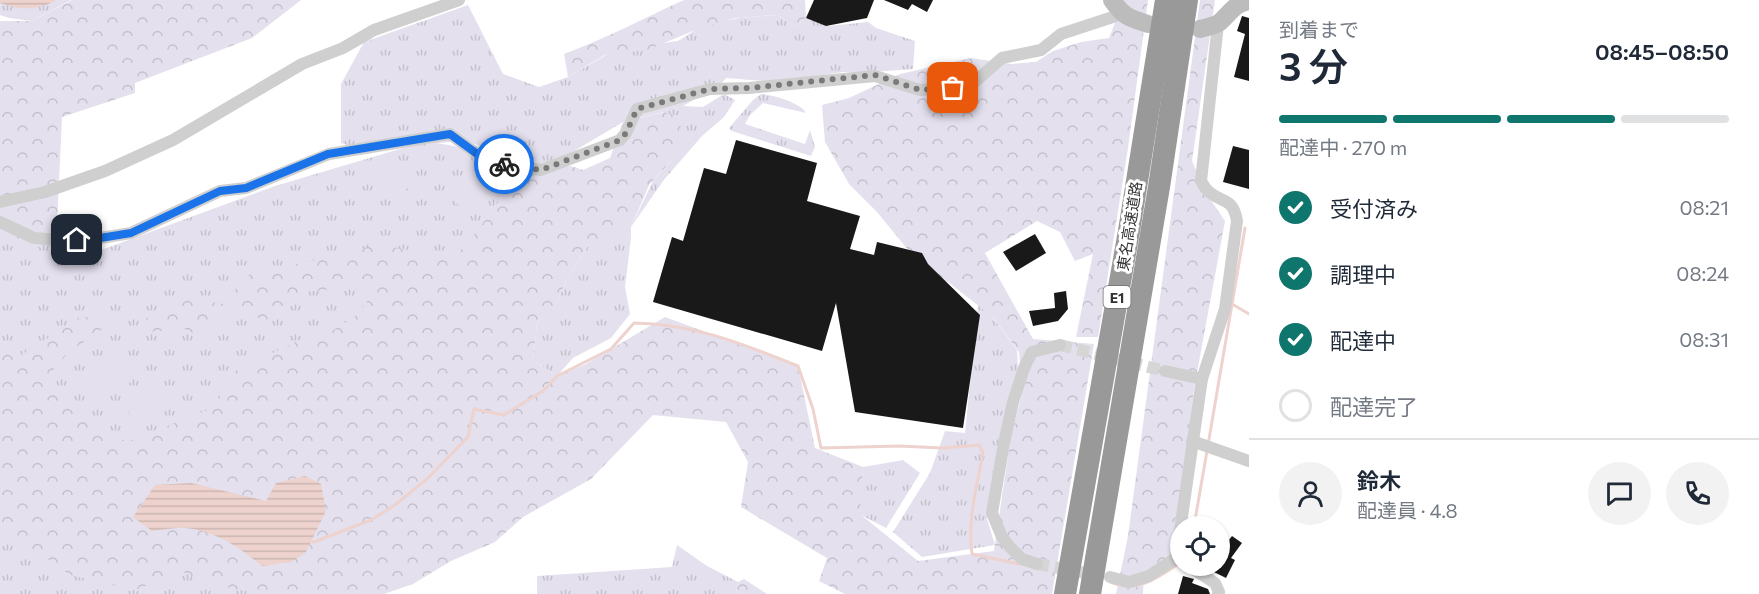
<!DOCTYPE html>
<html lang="ja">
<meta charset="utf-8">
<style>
body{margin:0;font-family:Commissioner,"Noto Sans JP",sans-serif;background:#f2f2f3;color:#1f2937;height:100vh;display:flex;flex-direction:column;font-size:22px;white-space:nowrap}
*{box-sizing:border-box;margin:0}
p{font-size:20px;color:#747a83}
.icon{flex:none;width:33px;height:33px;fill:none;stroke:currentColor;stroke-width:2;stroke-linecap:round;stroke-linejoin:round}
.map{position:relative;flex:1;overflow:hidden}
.sheet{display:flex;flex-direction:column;background:#fff;width:510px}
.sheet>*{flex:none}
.fabs{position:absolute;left:1170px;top:516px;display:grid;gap:12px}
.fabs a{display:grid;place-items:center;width:60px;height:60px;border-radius:50%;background:#fff;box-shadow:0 2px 4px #0004;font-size:30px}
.pin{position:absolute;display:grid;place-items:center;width:51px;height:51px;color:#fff;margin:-26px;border-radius:12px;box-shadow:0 3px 9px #0006}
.courier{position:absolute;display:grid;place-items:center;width:60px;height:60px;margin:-30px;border:4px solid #1a73e8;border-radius:50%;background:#fff;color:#222;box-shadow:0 2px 8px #0007}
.head em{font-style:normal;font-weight:600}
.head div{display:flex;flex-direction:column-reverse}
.head{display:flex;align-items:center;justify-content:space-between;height:102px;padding:0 30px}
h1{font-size:39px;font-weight:600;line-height:45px}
.bar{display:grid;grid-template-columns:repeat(4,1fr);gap:9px 6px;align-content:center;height:72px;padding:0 30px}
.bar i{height:8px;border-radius:4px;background:#e0e1e3}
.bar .on{background:#0f766e}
.bar p{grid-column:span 4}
.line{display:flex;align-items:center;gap:15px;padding:0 30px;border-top:2px solid #e0e1e3}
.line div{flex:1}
.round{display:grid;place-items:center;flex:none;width:63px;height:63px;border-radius:32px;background:#f2f2f3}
ol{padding:0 30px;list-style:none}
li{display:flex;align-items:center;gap:18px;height:66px}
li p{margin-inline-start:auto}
li .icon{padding:6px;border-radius:50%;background:#0f766e;color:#fff;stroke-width:4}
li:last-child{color:#747a83}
li i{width:33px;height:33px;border:3px solid #e0e1e3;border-radius:50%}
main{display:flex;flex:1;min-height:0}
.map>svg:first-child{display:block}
.grass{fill:url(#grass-tufts);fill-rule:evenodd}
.forest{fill:url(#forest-crowns)}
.pitch{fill:#e4e0ee}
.water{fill:url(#water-rules)}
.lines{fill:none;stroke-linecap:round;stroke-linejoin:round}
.stream{stroke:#edd2cd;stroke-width:3}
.building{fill:#191919}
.street-tunnel{stroke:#d6d6d6;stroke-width:12;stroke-dasharray:12 6;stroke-linecap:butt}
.street{stroke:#cfcfcf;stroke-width:12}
.secondary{stroke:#bcbcbc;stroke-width:18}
.highway{stroke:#999;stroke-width:22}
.done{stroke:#7a7a7a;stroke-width:6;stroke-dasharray:0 10.8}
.route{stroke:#1a73e8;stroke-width:8}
.labels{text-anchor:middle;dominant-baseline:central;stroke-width:6;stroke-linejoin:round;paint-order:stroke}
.shield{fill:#fff;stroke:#707070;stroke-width:1.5}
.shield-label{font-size:14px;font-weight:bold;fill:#323232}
.street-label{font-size:15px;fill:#323232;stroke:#fff}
</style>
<main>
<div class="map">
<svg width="1249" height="594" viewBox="0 0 1249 594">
<defs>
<pattern id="grass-tufts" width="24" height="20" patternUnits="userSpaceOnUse" patternTransform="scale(1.5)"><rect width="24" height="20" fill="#e4e0ee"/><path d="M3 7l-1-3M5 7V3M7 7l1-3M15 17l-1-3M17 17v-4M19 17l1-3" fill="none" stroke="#c4c1cd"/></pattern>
<pattern id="forest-crowns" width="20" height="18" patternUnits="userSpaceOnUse" patternTransform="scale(1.5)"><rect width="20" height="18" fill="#e4e0ee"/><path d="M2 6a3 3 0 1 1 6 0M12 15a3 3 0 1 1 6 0" fill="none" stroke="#c4c1cd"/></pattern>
<pattern id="water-rules" width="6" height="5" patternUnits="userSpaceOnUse" patternTransform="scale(1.5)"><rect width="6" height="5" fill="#edd2cd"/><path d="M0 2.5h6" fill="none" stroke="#ccb5b0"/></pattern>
</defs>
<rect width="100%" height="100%" fill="#fff"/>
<g class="grass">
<polygon points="0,0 71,0 32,21 9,18 0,15"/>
<path d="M468,5L503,74L539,87L568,77L615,50L678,41L703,25L739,18L777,15L794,26L806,18L829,26L868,22L876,28L915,41L913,69L873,72H843L776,82L726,78L721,84L683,106L703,107L724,94L735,100L724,117L702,136L663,181L631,227V238L625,287L630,314L611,338L573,358L557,376L533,360L537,323L555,306L567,279L590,243L631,227L653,181L671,161L681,117L663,112L623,122L554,163L380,582L385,594H0V225L104,249L275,186L410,146L357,148L341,143V84L364,42ZM456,137L499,153V154L437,143L450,142Z"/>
<path d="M761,94C773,95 801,103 806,113L763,103L750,115L745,124L805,144L810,130L815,147L811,156L732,131L729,128L753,100Z"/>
<polygon points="978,305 992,316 1017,350 1019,384 987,519 995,545 922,557 893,532 930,473 945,431 965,433"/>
<polygon points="903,460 920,473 886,528 859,514 863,467"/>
<polygon points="677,545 707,566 738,582 736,594 537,594 537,576 672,567"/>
</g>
<g class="forest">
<polygon points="72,0 301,0 252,38 135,83 135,93 62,117 57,224 40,248 0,235 0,21 32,21"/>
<path d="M684,0H805L806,18L794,26L777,15L735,18L693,31L647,50L605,55L568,77L564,54C605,39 644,18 684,0Z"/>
<polygon points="1124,0 1148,0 1128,148 1098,337 1076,337 1093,254 1075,261 1060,232 1037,221 985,253 1033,339 1094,344 1052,594 845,594 819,581 827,558 741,507 748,462 726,422 653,415 591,479 523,517 495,542 451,561 413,584 384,594 261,594 205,583 183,572 135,590 70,575 0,526 0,351 20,356 81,316 113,322 68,353 47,377 62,405 127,442 215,407 233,372 308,336 334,330 358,314 368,300 354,287 304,292 267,320 232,312 203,338 185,329 148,332 137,325 177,295 221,304 251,273 316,260 379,244 422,253 454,258 478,230 517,175 540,177 558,162 583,170 610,158 623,122 664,112 681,117 680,143 671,161 649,185 631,227 604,244 590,243 567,279 555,306 537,323 533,360 557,376 586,364 665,317 798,366 815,448 863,467 860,514 918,561 994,551 1011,436 1022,393 1019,352 993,317 948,282 931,278 877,212 849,184 825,142 822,105 849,98 900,74 971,58 1011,64 1036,62 1053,51 1081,42 1109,38"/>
<polygon points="1200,0 1215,0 1192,161 1206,193 1225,221 1194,389 1176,558 1144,575 1143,594 1116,594 1128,536"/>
<polygon points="744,579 767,594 736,594 738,582"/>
</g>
<g class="pitch">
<path d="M386,161C397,161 409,160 417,169L413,184L402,193C383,193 370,188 376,166Z"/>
<path d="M458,176C461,176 465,175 468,176C479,180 487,191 487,202L480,214C463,208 456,207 449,191Z"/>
<path d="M107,359C118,363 125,366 132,376L129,384C122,389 114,393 106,394C84,394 85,375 93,361Z"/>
<path d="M143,389L157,390L165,395C170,410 161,419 148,425L133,422C124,409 130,396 143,389Z"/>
</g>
<g class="water">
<path d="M0,0H56C38,11 19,10 0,3Z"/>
<path d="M305,476L321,484L326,511L306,552L291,562L262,566C240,548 216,531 186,528C175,527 163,530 152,531L133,517L155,485L191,483L266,501L276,483Z"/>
</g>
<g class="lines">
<g class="stream">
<polyline points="1232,304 1249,314"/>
<polyline points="1208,445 1245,228"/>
<polyline points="1194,526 1207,451"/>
<path d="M310,541L314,542L371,520L395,505L428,478L468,437L474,409L504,415L543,391L557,376L611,349L634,323C695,324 743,344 798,366L813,409L821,448L899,446L943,448L979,445L983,453C977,485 967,521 972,554L1019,564"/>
<path d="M1110,582C1137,594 1159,577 1180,563"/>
</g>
</g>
<g class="building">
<polygon points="814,0 874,0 867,18 826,26 806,18"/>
<polygon points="884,0 933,0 927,12 912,4 908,10"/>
<polygon points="1242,16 1249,18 1249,81 1234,77 1245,34 1237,31"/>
<polygon points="736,140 817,163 807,201 860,216 850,249 874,255 877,242 922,253 928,264 980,315 963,428 855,412 836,303 822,351 653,302 672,237 683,241 704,168 726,174"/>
<polygon points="1233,146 1249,150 1249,189 1223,182"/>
<polygon points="1035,234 1046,253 1016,271 1003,252"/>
<polygon points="1066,291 1068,309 1058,321 1033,326 1029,311 1055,308 1054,293"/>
<polygon points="1232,536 1242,543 1231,558 1235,560 1226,578 1214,572 1218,566 1220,566 1220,542 1225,545"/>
<polygon points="1183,576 1194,579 1192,583 1208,589 1210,594 1178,594"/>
</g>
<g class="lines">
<g class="street-tunnel">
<polyline points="1060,345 1165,371"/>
<polyline points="1037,564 1097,575"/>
</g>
<g class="street">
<polyline points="0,202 45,192 105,171 173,140 302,64 343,48 374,30 459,0"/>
<polyline points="0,222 34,238 59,240 94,239 131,233 220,191 246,188 329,154 450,134 488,162 541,170 620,140 626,133 637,109 710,89 749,88 875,76 920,90 969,87 1002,58 1041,50 1061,34 1122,14"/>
<polyline points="1165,371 1202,379"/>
<polyline points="1192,441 1249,461"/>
<polyline points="1037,564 1022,559 1010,547 1002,537 992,513 1004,443 1013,402 1024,368 1032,352 1060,345"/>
<polyline points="1188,566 1215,583 1219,592 1218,594"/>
<path d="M1110,577L1129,582L1149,576L1176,558L1202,379L1225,309L1237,221C1233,196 1221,204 1207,190C1205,188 1203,184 1201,181L1218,24"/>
</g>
<g class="secondary">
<path d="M1112,0C1124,17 1129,18 1148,24"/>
<path d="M1200,29C1207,27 1215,26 1220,22C1230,13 1235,3 1249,1"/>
</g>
<g class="highway">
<polyline points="1065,594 1129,231 1166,0"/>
<polyline points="1090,594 1159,187 1187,0"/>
</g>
</g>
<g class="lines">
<polyline class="done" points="504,164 541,170 620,140 626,133 637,109 710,89 749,88 875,75 920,90 953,88"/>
<polyline class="route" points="77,240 94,239 131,233 220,191 246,188 328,154 450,134 488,162 504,164"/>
</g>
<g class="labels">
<rect class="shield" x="1103.5" y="286" width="27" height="22" rx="4.5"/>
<g class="shield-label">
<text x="1117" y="297">E1</text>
</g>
<g class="street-label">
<text transform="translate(1129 226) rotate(-81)">東名高速道路</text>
</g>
</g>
</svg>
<div class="fabs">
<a><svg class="icon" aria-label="locate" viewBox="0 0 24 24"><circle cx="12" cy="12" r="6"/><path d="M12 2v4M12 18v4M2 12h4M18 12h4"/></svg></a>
</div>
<div class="pin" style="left:953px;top:88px;background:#ea580c"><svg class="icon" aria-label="bag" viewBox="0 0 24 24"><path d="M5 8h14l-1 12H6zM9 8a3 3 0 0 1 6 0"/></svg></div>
<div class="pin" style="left:77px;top:240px;background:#1f2937"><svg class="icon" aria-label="home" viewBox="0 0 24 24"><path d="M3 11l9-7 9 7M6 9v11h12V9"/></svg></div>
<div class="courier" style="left:504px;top:164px"><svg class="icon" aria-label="bike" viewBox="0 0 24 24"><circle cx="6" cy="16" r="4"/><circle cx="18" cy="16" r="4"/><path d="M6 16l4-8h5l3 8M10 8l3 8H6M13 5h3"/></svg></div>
</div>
<section class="sheet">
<div class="head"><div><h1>3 分</h1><p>到着まで</p></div><em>08:45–08:50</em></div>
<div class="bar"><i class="on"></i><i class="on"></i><i class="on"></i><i></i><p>配達中 · 270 m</p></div>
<ol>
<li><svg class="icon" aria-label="check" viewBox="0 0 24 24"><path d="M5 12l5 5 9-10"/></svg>受付済み<p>08:21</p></li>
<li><svg class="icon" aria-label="check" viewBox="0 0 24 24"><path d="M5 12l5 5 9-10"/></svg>調理中<p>08:24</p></li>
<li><svg class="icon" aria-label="check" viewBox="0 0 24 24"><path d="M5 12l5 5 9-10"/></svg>配達中<p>08:31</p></li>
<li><i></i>配達完了</li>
</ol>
<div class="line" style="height:108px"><a class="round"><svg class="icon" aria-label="person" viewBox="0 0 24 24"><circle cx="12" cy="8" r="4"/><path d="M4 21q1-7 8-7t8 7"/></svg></a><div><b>鈴木</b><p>配達員 · 4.8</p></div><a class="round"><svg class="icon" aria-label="chat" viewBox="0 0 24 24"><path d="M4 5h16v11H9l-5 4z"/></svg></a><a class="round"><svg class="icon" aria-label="phone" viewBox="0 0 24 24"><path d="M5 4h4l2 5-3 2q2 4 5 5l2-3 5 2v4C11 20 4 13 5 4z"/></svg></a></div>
</section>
</main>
